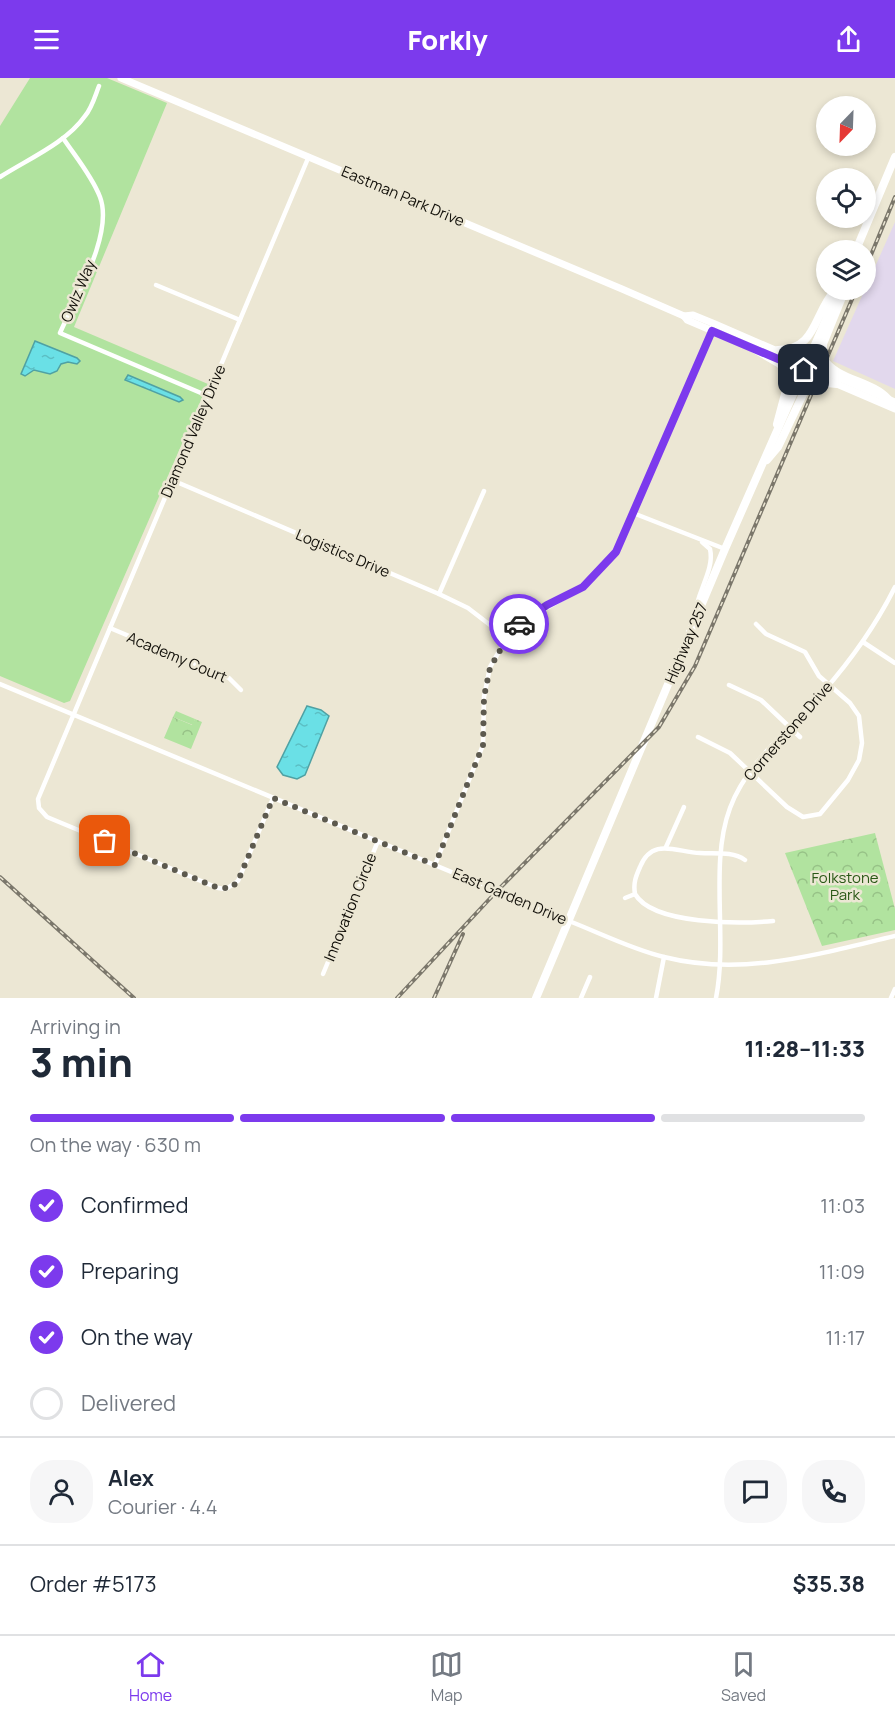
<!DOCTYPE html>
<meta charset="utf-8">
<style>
body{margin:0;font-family:Manrope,sans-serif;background:#f6f6f7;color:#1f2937;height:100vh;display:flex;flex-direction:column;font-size:22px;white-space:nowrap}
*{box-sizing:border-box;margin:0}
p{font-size:20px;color:#747a83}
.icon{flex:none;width:33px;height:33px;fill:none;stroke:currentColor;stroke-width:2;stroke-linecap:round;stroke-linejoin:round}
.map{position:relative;height:920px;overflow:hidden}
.sheet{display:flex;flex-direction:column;background:#fff;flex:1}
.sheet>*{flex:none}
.needle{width:39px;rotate:203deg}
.buttons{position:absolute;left:816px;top:18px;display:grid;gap:12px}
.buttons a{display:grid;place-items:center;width:60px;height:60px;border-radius:50%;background:#fff;box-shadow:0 3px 9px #0003;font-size:30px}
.pin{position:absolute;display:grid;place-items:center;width:51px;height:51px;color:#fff;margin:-26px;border-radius:12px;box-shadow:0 3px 9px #0006}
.courier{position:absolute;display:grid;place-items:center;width:60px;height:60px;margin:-30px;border:4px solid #7c3aed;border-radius:50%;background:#fff;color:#222;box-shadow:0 2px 8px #0007}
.headline em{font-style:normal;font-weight:800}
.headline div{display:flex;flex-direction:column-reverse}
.headline{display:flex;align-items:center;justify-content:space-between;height:102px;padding:0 30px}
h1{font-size:39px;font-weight:800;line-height:45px}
.bar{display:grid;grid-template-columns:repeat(4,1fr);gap:9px 6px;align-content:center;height:72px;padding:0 30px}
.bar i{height:8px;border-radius:4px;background:#e0e1e3}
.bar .on{background:#7c3aed}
.bar p{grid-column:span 4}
.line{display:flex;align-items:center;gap:15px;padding:0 30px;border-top:2px solid #e0e1e3}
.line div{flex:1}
.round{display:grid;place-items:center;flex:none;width:63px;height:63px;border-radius:24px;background:#f6f6f7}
ol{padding:0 30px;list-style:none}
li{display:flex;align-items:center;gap:18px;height:66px}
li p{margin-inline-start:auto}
li .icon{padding:6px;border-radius:50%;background:#7c3aed;color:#fff;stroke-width:4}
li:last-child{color:#747a83}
li i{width:33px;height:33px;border:3px solid #e0e1e3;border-radius:50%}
header{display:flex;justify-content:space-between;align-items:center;height:78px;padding:0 30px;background:#7c3aed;color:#fff;font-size:27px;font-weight:800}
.tabs{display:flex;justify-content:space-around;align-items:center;height:84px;border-top:2px solid #e0e1e3;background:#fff;font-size:16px;color:#747a83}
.tabs a{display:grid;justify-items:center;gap:3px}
.tabs .on{color:#7c3aed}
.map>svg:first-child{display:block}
.commercial{fill:#e2d8ed}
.park{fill:url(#park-crowns)}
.garden{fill:#b1e39f}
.water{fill:url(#water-ripples);stroke:#4fa1a3;stroke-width:1.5}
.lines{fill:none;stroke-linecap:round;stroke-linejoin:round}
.street{stroke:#fff;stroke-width:4.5}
.secondary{stroke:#fff;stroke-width:7}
.primary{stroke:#fff;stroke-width:8}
.rail-casing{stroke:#7b776b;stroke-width:4}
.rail{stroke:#ece7d4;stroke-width:1.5;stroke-dasharray:4.5;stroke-linecap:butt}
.done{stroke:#5d5a4f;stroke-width:6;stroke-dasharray:0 10.8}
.route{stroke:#7c3aed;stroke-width:8}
.labels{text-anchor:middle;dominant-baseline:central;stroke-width:5;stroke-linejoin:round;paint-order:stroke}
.street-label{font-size:15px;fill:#100e08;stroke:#ece7d4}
.park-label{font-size:15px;fill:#2a5816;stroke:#ece7d4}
</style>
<header><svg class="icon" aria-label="menu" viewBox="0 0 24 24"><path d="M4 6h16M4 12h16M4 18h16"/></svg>Forkly<svg class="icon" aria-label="share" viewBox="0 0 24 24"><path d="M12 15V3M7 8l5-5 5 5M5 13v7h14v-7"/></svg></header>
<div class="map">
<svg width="895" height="920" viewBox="0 0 895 920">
<defs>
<pattern id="park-crowns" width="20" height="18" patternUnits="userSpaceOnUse" patternTransform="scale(1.5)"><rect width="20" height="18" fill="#b1e39f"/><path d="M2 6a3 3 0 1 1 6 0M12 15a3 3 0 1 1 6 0" fill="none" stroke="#97c287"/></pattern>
<pattern id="water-ripples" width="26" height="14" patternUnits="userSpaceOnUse" patternTransform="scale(1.5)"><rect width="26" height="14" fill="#6ae0e6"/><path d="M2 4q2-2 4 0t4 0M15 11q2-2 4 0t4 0" fill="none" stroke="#5bbfc4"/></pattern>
</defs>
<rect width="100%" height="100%" fill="#ece7d4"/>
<polygon class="commercial" points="895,144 895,311 833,283"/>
<g class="park">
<polygon points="173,639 192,647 195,641 202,644 191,671 164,660"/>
<polygon points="875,755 895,831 895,852 822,868 785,775"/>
</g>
<g class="garden">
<polygon points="30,0 107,0 167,25 74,249 208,306 70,623 64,625 0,598 0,48"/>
<polygon points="176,633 195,641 193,647 173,639"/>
</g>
<g class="water">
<polygon points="35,263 77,280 80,283 77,286 68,284 61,286 57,293 50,296 34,292 25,298 21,296"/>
<polygon points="128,297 180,319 183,322 179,324 125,302"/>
<polygon points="307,628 321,632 329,638 305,697 297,701 283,697 277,689"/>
</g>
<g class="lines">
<g class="street">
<path d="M63,60C75,78 92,98 100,119C114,156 75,220 60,255L208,318"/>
<path d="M0,99C28,81 66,65 85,38C92,30 95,18 99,8"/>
<polyline points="156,207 240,242"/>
<polyline points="172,402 439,516 468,530 507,560"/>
<polyline points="633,435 725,471"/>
<polyline points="439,516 484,413"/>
<path d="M695,537C696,515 715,492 710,471L702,464"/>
<polyline points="110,550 229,600 241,612"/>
<polyline points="863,564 895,585"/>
<path d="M0,606L569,843C600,855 631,871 664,879C743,899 818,876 895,858"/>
<polyline points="729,607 761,622 800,659"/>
<polyline points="698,659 730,675 787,729 803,739 820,736 848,702 859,682 862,665 859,638 850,625 819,598 805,574 766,556 756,546"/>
<polyline points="273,720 238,803 226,811 218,810 47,739 39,730 38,721 309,78"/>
<polyline points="666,769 684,729"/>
<path d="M745,782C732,773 715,776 700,775C676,774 652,759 640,789C636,798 633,805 635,816C653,847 741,846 773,843"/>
<polyline points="435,787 483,667 484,619 490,589 507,560 521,545 583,509 616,474 712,253"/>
<polyline points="625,820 635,816"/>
<polyline points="323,896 378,763"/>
<polyline points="581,920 590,899"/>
<polyline points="656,920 664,879"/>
<path d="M716,920C728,859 709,786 730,730C747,684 791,650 823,614C851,582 876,547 895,509"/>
<polyline points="891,920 895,911"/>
</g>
<g class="secondary">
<polyline points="121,0 622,211 684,238 687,242 753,270"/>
<polyline points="684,238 693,237 715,246 895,324"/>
<polyline points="774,279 895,331"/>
</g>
<g class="primary">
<polyline points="856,172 895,79"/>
<path d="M845,212L823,266V280C837,303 871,302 888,321"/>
<polyline points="749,268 780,286 789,301 777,346"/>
<path d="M778,272C817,271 813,237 835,212"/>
<polyline points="767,382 778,369 807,308 816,304 837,306"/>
<polyline points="536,920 725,471 839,212"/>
</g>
<g class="rail-casing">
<g id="rail">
<polyline points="866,189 895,119"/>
<polyline points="0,799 134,920"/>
<polyline points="397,920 497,813 659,649 695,588 856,212"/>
<polyline points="434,920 463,856"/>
</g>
</g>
<use href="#rail" class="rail"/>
</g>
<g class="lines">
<polyline class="done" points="105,763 218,810 231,810 238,803 273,720 435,787 483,667 484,619 490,590 507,560 519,546"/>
<polyline class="route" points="519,546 547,527 583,509 616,474 712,253 804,292"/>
</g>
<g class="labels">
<g class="street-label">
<text transform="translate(403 118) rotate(23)">Eastman Park Drive</text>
<text transform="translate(78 213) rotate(-67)">Owlz Way</text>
<text transform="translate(193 353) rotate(-67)">Diamond Valley Drive</text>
<text transform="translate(343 475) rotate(23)">Logistics Drive</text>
<text transform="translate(686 565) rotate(-67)">Highway 257</text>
<text transform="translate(177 579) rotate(23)">Academy Court</text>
<text transform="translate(788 653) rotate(-49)">Cornerstone Drive</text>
<text transform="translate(510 818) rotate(23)">East Garden Drive</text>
<text transform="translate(350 829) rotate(-68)">Innovation Circle</text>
</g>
<g class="park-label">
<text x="845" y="799">Folkstone<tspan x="845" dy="17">Park</tspan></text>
</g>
</g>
</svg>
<div class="buttons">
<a><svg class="needle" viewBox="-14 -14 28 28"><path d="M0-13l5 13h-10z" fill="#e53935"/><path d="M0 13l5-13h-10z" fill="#747a83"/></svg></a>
<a><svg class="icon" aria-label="locate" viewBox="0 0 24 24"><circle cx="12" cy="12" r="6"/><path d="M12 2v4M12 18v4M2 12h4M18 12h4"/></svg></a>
<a><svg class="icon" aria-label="layers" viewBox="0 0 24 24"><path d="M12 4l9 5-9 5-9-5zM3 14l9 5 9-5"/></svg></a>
</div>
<div class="pin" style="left:105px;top:763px;background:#ea580c"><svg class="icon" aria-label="bag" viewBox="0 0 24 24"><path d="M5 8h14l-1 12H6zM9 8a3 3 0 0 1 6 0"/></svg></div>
<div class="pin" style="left:804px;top:292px;background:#1f2937"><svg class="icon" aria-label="home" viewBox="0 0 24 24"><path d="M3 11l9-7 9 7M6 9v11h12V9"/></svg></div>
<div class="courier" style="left:519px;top:546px"><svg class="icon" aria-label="car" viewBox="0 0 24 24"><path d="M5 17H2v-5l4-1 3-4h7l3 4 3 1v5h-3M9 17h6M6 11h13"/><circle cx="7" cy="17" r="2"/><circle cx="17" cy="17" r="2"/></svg></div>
</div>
<section class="sheet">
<div class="headline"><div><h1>3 min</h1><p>Arriving in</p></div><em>11:28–11:33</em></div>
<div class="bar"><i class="on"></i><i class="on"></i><i class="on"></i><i></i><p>On the way · 630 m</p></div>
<ol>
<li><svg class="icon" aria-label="check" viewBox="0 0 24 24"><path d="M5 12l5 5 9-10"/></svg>Confirmed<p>11:03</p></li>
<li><svg class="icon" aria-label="check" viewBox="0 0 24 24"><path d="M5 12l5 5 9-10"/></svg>Preparing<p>11:09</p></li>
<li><svg class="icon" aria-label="check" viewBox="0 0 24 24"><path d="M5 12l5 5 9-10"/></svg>On the way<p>11:17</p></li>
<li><i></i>Delivered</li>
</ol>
<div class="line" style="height:108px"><a class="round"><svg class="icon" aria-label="person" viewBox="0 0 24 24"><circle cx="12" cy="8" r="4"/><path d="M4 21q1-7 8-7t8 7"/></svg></a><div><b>Alex</b><p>Courier · 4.4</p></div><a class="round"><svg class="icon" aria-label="chat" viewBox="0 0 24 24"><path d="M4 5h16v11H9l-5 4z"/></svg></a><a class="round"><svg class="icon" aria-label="phone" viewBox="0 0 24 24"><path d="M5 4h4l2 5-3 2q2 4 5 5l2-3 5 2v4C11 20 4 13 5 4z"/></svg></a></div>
<div class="line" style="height:78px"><div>Order #5173</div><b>$35.38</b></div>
</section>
<nav class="tabs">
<a class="on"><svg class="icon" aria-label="home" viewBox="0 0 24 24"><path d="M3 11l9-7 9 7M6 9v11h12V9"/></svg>Home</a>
<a><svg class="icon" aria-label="map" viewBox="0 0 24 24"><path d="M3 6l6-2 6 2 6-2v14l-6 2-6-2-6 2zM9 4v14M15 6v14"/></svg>Map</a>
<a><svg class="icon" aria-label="saved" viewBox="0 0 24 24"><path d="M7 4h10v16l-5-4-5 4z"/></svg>Saved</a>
</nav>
